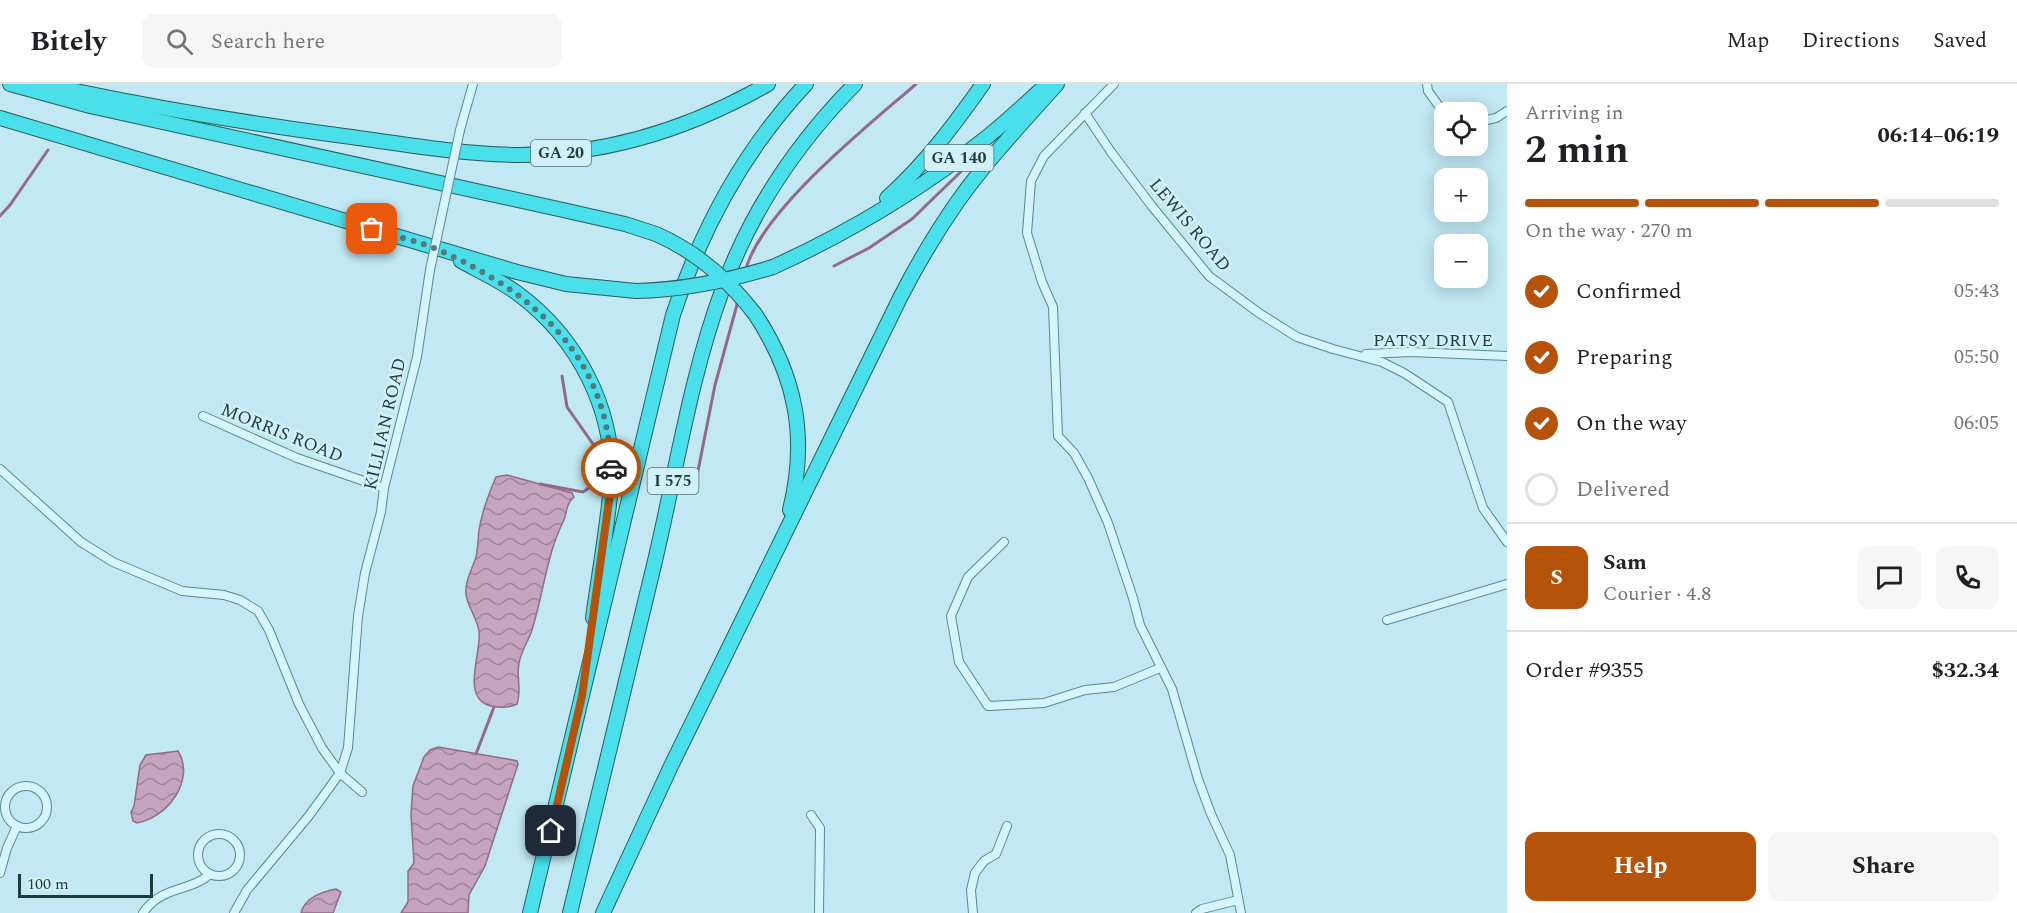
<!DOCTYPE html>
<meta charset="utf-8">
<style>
body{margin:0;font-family:Spectral,serif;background:#f6f6f6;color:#202124;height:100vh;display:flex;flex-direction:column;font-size:22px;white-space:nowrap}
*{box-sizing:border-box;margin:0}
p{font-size:20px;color:#757577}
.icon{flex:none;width:33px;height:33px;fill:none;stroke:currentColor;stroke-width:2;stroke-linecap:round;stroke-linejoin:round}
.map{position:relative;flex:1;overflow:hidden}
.panel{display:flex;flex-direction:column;background:#fff;width:510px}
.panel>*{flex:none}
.buttons{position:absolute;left:1434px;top:18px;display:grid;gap:12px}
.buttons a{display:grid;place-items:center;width:54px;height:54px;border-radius:12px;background:#fff;box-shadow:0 3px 15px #0003;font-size:30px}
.scale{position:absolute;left:18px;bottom:15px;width:135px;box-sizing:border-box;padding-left:6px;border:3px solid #1c3d3d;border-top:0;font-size:16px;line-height:21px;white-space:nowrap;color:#1c3d3d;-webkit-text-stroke:4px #d2f0f9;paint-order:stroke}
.pin{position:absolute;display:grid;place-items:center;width:51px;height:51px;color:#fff;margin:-26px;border-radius:12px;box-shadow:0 3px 9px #0006}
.courier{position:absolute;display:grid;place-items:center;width:60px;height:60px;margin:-30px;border:4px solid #b45309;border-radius:50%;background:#fff;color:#222;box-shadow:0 2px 8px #0007}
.head em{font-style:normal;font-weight:700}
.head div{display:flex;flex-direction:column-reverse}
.head{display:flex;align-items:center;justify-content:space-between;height:102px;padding:0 18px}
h1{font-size:39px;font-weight:700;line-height:45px}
.bar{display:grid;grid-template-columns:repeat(4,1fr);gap:9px 6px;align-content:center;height:72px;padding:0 18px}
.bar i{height:8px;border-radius:4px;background:#e0e0e0}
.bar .current{background:#b45309}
.bar p{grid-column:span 4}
.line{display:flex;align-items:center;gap:15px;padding:0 18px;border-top:2px solid #e0e0e0}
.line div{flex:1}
.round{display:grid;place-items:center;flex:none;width:63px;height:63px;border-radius:12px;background:#f6f6f6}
ol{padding:0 18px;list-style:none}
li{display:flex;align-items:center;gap:18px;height:66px}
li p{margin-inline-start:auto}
li .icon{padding:6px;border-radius:50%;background:#b45309;color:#fff;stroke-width:4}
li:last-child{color:#757577}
li i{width:33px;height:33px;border:3px solid #e0e0e0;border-radius:50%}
.action{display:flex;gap:12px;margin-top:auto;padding:12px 18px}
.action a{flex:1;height:69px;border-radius:12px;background:#b45309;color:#fff;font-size:24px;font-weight:700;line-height:69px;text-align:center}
.action a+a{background:#f6f6f6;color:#202124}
header{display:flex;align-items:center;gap:36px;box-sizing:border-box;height:84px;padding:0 30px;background:#fff;border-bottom:2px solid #e0e0e0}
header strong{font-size:28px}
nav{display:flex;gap:33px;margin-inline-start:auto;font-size:21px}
.search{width:420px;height:54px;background:#f6f6f6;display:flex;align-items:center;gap:15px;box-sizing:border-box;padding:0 21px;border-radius:12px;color:#757577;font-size:22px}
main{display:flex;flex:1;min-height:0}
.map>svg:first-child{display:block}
.water{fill:url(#water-waves);stroke:#946a89;stroke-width:1.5}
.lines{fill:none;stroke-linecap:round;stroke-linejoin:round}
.stream{stroke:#946a89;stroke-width:3}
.street-casing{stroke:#568c8f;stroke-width:10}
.highway-casing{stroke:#2b5c5b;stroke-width:16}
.street{stroke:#d5f4fc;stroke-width:8}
.highway{stroke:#49dfeb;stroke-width:14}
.street-bridge-casing{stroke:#568c8f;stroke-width:10;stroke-linecap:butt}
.highway-bridge-casing{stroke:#2b5c5b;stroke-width:16;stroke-linecap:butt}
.street-bridge{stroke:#d5f4fc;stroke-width:8}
.highway-bridge{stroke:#49dfeb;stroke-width:14}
.done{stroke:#56797d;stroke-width:6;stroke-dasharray:0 10.8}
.route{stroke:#b45309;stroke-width:8}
.labels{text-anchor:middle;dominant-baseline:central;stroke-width:5;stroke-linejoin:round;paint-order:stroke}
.shield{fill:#d2f0f9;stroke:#537375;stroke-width:1.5}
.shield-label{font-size:16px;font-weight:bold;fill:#1c3d3d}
.street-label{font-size:18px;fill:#1c3d3d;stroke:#d2f0f9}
</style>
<header>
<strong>Bitely</strong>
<div class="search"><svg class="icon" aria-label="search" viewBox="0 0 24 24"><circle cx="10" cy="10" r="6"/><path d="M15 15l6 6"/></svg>Search here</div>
<nav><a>Map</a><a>Directions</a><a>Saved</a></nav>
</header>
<main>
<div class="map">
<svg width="1507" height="829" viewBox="0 0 1507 829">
<defs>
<pattern id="water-waves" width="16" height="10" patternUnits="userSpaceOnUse" patternTransform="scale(1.5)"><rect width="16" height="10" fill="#c5a4bd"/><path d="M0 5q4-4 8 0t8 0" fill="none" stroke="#9f879b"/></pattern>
</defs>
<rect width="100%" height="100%" fill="#c1e8f3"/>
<g class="water">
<path d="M507,391L572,409L574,413C565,421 568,428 563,438C546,472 543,513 531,549C527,559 521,568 519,579C516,593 522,606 517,620C509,624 500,624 491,622C460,614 482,569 479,547C477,533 464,518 466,504C467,493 473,483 476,473C478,464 478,455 479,446C482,428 489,409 496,393Z"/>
<polygon points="438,663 513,676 517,677 518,680 485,782 469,811 468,829 401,829 408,818 408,787 414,779 411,730 413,702 424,673 430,666"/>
<path d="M178,667C196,696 167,734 137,739L133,737L131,728L134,722L140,681L146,671Z"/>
<path d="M336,805L341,808L333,829H301C305,813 322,808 336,805Z"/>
</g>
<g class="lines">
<g class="stream">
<polyline points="0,132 10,121 48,66"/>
<polyline points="834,182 869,164 912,135 974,75"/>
<path d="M745,188C760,127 868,42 916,0"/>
<polyline points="696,397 715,301 738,217"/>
<polyline points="540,400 583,408 596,399 597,378 593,360 567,323 562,292"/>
<polyline points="476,670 494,623"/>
</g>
<g class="street-casing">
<g id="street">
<polyline points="1114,0 1044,72 1031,97 1027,149 1042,198 1053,223 1058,352 1074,369 1088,394 1108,439 1133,514 1140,541 1172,605 1198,695 1211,730 1230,771 1241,829"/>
<polyline points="1427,0 1428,7 1444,29"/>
<polyline points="1085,29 1111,68 1151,121 1209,192 1259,229 1297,253 1333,265 1382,278 1404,289 1448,318 1483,424 1507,458"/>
<polyline points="1478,38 1496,34 1507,27"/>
<polyline points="460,46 473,0"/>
<polyline points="1366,270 1411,268 1507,272"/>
<polyline points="203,332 297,374 384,404"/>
<polyline points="0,385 81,458 113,478 182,507 224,511 240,516 258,527 269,546 299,620 322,664 340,689 362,708"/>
<polyline points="1004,458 968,493 951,532 959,578 988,622 1044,619 1085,606 1114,603 1160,584"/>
<polyline points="1387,536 1507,500"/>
<circle cx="26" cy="723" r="21"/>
<polyline points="811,731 820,744 819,829"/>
<circle cx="219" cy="771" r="21"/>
<polyline points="0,789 7,764 17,742"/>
<path d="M143,829C162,801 191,808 210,790"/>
<polyline points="234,829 247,806 308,733 340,689 348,664 358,532 365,489 381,428 384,404 417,273 430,186"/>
<polyline points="973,829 971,806 975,789 984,777 996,770 1007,742"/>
<polyline points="1196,829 1202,825 1238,816"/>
</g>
</g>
<g class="highway-casing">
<g id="highway">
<polyline points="10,0 90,22 563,126 625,140 656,150"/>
<path d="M43,0C138,21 233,37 329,50C392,58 455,70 518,71C608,71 691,44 768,0"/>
<polyline points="0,34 517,188 566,200 636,207"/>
<path d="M887,114C925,80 954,41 983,0"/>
<path d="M461,177C479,187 499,196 517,209C577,253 616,326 611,402C607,446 599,490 593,534"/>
<path d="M773,183C848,149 921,105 986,54C1006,38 1025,20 1045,2"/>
<path d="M755,230C796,292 808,353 790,426"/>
<path d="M530,829L673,231C701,146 744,66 806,0"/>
<path d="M570,829C599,713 627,597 654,481C676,389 690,293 723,204C751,127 798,58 855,0"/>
<path d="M603,829L671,682L901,212C918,179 937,147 958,117C988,75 1023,38 1057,0"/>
</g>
</g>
<use href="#street" class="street"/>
<use href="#highway" class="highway"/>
<g class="street-bridge-casing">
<polyline id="street-bridge" points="430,186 460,46"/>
</g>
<g class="highway-bridge-casing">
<g id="highway-bridge">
<path d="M656,150C697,168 728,195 755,230"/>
<path d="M636,207C684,206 727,197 773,183"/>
</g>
</g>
<use href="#street-bridge" class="street-bridge"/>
<use href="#highway-bridge" class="highway-bridge"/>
</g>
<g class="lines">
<path class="done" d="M372,145C394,152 419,157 441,167C536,210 608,274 611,384"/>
<polyline class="route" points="551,747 582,612 611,402 611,384"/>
</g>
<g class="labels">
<g class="shield">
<rect x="531" y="56" width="60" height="26" rx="4.5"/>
<rect x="924.5" y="61" width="69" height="26" rx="4.5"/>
<rect x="647.5" y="384" width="51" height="26" rx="4.5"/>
</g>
<g class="shield-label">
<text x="561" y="69">GA 20</text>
<text x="959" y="74">GA 140</text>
<text x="673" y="397">I 575</text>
</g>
<g class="street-label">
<text transform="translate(1190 141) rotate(50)">LEWIS ROAD</text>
<text x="1433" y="256">PATSY DRIVE</text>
<text transform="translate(385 340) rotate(-77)">KILLIAN ROAD</text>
<text transform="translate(282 349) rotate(22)">MORRIS ROAD</text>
</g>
</g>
</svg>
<div class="buttons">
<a><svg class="icon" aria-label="locate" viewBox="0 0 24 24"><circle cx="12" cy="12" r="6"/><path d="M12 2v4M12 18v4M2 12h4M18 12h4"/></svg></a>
<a>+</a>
<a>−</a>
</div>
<div class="scale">100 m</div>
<div class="pin" style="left:372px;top:145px;background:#ea580c"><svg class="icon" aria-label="bag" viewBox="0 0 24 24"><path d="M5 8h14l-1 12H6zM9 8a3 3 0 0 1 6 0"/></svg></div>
<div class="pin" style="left:551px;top:747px;background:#1f2937"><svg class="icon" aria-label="home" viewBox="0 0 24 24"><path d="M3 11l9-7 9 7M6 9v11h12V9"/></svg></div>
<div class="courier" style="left:611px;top:384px"><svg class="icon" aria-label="car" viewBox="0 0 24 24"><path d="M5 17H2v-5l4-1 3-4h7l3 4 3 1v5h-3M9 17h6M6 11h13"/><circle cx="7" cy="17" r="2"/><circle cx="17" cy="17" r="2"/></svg></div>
</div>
<section class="panel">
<div class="head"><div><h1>2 min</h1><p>Arriving in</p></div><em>06:14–06:19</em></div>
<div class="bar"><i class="current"></i><i class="current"></i><i class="current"></i><i></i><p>On the way · 270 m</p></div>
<ol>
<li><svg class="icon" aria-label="check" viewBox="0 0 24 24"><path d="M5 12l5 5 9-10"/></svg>Confirmed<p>05:43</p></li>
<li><svg class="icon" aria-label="check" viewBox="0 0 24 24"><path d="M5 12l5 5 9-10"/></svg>Preparing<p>05:50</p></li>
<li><svg class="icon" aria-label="check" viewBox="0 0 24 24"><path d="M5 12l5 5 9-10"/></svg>On the way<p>06:05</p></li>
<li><i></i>Delivered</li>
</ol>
<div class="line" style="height:108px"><b class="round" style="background:#b45309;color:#fff">S</b><div><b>Sam</b><p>Courier · 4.8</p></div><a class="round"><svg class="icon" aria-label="chat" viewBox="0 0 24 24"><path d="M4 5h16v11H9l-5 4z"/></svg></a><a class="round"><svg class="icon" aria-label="phone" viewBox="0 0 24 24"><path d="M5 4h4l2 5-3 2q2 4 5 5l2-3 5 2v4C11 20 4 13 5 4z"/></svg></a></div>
<div class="line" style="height:78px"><div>Order #9355</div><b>$32.34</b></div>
<div class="action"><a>Help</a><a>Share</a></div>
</section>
</main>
